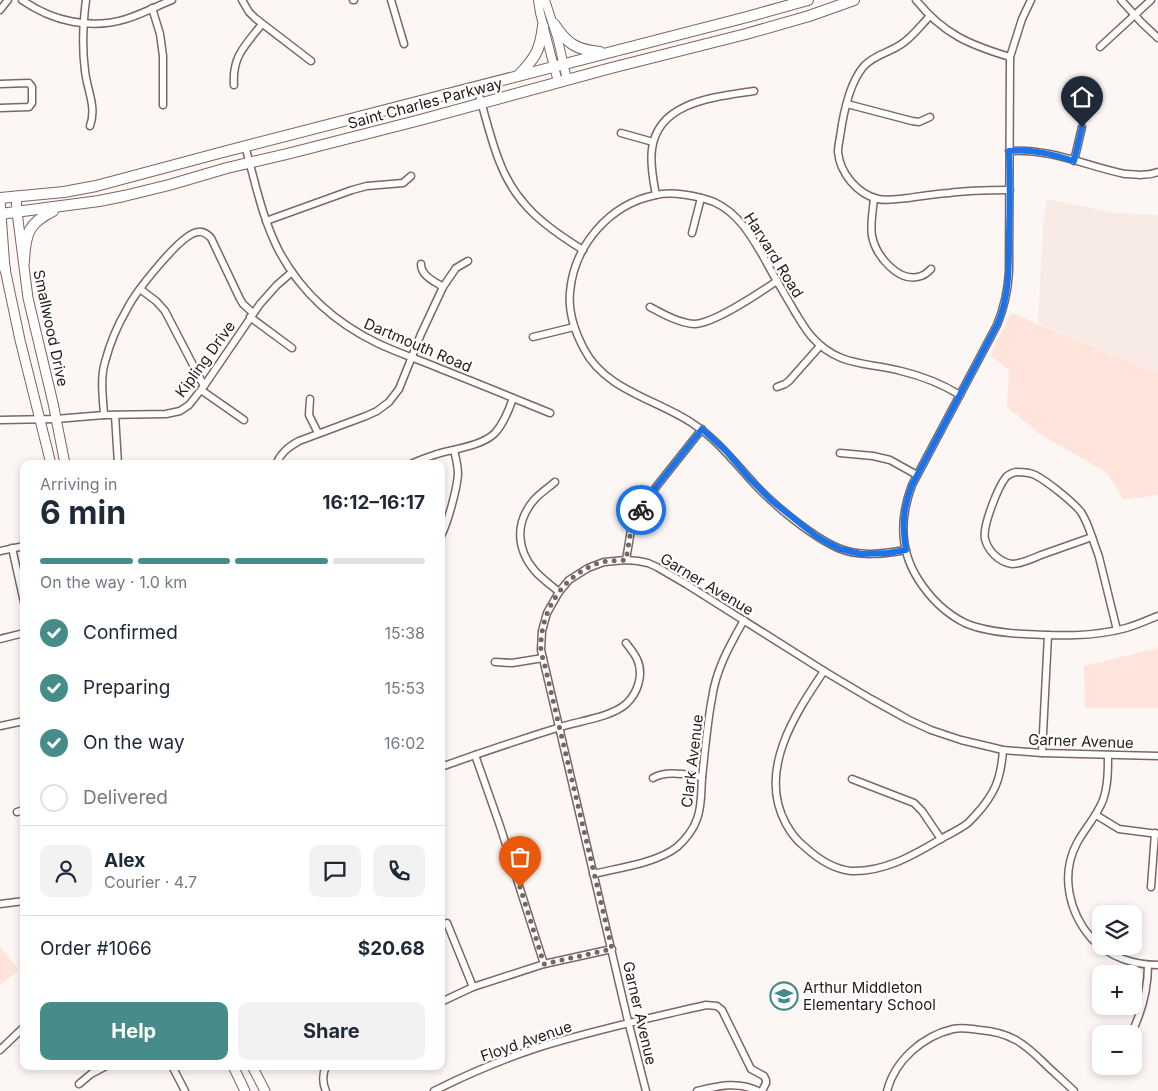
<!DOCTYPE html>
<meta charset="utf-8">
<style>
body{margin:0;font-family:Inter,sans-serif;background:#f2f2f3;color:#1f2937;height:100vh;display:flex;flex-direction:column;font-size:19px;white-space:nowrap}
*{box-sizing:border-box;margin:0}
p{font-size:16px;color:#747a83}
.icon{flex:none;width:28px;height:28px;fill:none;stroke:currentColor;stroke-width:2;stroke-linecap:round;stroke-linejoin:round}
.map{position:relative;flex:1;overflow:hidden}
.side{position:absolute;left:20px;top:460px;width:425px;height:610px;display:flex;flex-direction:column;background:#fff;border-radius:10px;box-shadow:0 2px 8px #0003}
.side>*{flex:none}
.buttons{position:absolute;left:1092px;top:905px;display:grid;gap:10px}
.buttons a{display:grid;place-items:center;width:50px;height:50px;border-radius:10px;background:#fff;box-shadow:0 2px 8px #0003;font-size:25px}
.pin{position:absolute;display:grid;place-items:center;width:42px;height:42px;color:#fff;margin:-51px -21px;border-radius:50% 50% 50% 0;rotate:-45deg;box-shadow:0 0 5px #0007}
.pin .icon{rotate:45deg}
.courier{position:absolute;display:grid;place-items:center;width:50px;height:50px;margin:-25px;border:4px solid #1a73e8;border-radius:50%;background:#fff;color:#222;box-shadow:0 1px 6px #0007}
.head em{font-style:normal;font-weight:700}
.head div{display:flex;flex-direction:column-reverse}
.head{display:flex;align-items:center;justify-content:space-between;height:85px;padding:0 20px}
h1{font-size:32px;font-weight:700;line-height:38px}
.bar{display:grid;grid-template-columns:repeat(4,1fr);gap:8px 5px;align-content:center;height:60px;padding:0 20px}
.bar i{height:6px;border-radius:4px;background:#e0e1e3}
.bar .current{background:#468d89}
.bar p{grid-column:span 4}
.line{display:flex;align-items:center;gap:12px;padding:0 20px;border-top:1px solid #e0e1e3}
.line div{flex:1}
.round{display:grid;place-items:center;flex:none;width:52px;height:52px;border-radius:10px;background:#f2f2f3}
ol{padding:0 20px;list-style:none}
li{display:flex;align-items:center;gap:15px;height:55px}
li p{margin-inline-start:auto}
li .icon{padding:5px;border-radius:50%;background:#468d89;color:#fff;stroke-width:4}
li:last-child{color:#747a83}
li i{width:28px;height:28px;border:2px solid #e0e1e3;border-radius:50%}
.cta{display:flex;gap:10px;margin-top:auto;padding:10px 20px}
.cta a{flex:1;height:58px;border-radius:10px;background:#468d89;color:#fff;font-size:20px;font-weight:700;line-height:58px;text-align:center}
.cta a+a{background:#f2f2f3;color:#1f2937}
.map>svg:first-child{display:block}
.built{fill:#f8eae5}
.green{fill:#fee4db}
.lines{fill:none;stroke-linecap:round;stroke-linejoin:round}
.minor-casing{stroke:#7d6760;stroke-width:9}
.tertiary-casing{stroke:#7d6760;stroke-width:10}
.secondary-casing{stroke:#7d6760;stroke-width:11}
.primary-casing{stroke:#7d6760;stroke-width:12}
.minor{stroke:#fff;stroke-width:6}
.tertiary{stroke:#fff;stroke-width:8}
.secondary{stroke:#fff;stroke-width:9}
.primary{stroke:#fff;stroke-width:10}
.done{stroke:#6f6865;stroke-width:5;stroke-dasharray:0 9}
.route{stroke:#1a73e8;stroke-width:6}
.labels{text-anchor:middle;dominant-baseline:central;stroke-width:4.5;stroke-linejoin:round;paint-order:stroke}
.street-label{font-size:15px;fill:#231b17;stroke:#fff}
.poi-label{font-size:15px;fill:#231b17;stroke:#fff;text-anchor:start}
</style>
<div class="map">
<svg width="1158" height="1091" viewBox="0 0 1158 1091">
<rect width="100%" height="100%" fill="#fcf7f5"/>
<polygon class="built" points="1047,199 1115,213 1158,215 1158,373 1038,323 1043,224"/>
<g class="green">
<polygon points="1011,313 1158,373 1158,495 1124,500 1107,473 1038,433 1007,407 1009,370 990,355"/>
<polygon points="1158,648 1158,708 1085,708 1084,666"/>
<polygon points="0,947 19,970 0,985"/>
</g>
<g class="lines">
<g class="minor-casing">
<g id="minor">
<path d="M22,0C52,21 90,30 126,19C142,14 157,6 172,0"/>
<path d="M86,0C83,23 82,48 85,71C87,90 97,107 90,126"/>
<polyline points="242,0 249,12 255,18 311,61"/>
<polyline points="353,0 354,0"/>
<polyline points="391,0 404,44"/>
<path d="M916,0C943,34 970,45 1010,57"/>
<path d="M1031,0L1022,19L1010,57L1009,271C1008,290 1004,308 997,325L912,485C900,517 899,549 918,579C930,598 945,613 965,623C984,631 1004,633 1024,634C1058,636 1093,637 1126,628C1137,625 1147,620 1158,616"/>
<polyline points="1121,0 1142,23 1158,38"/>
<polyline points="152,8 160,34 163,56 163,105"/>
<polyline points="0,10 8,0"/>
<path d="M930,16C921,25 911,39 900,45C888,53 874,55 864,66C849,83 843,115 840,137C839,142 838,147 838,152C840,173 857,194 878,199C887,201 898,199 908,198C922,196 935,194 949,193C969,190 990,190 1010,190"/>
<polyline points="1100,47 1151,0"/>
<polyline points="0,84 29,83 32,87 32,103 29,107 0,108"/>
<path d="M234,85C232,56 245,46 262,24"/>
<path d="M476,86C485,112 490,139 500,163C516,205 546,227 583,250"/>
<polyline points="847,104 912,121 919,122 930,117"/>
<polyline points="621,133 653,142"/>
<path d="M245,146C255,181 262,218 279,251C301,292 336,323 377,343C398,353 420,360 441,369C477,383 513,398 550,413"/>
<path d="M1009,151C1050,148 1086,166 1125,174C1137,175 1147,176 1158,172"/>
<polyline points="1074,161 1082,127"/>
<path d="M656,195C653,180 650,164 652,149C658,101 716,97 754,91"/>
<path d="M874,198C873,211 870,224 872,236C876,256 899,284 921,276C925,275 928,272 931,269"/>
<polyline points="266,221 352,190 367,186 403,183 411,176"/>
<polyline points="692,233 701,198"/>
<path d="M421,264C421,276 434,281 443,287"/>
<polyline points="140,289 156,301 165,311 204,386"/>
<path d="M650,307C663,314 679,323 694,324C714,324 759,293 777,281"/>
<polyline points="250,317 292,348"/>
<polyline points="533,337 574,327"/>
<polyline points="777,387 785,384 789,381 820,346"/>
<polyline points="201,390 244,420"/>
<polyline points="310,399 309,415 318,433"/>
<path d="M104,415C103,398 100,378 105,362C110,343 117,326 127,309C135,293 181,233 198,232C204,231 208,235 211,238L240,299L243,304L253,313"/>
<polyline points="115,415 118,464"/>
<polyline points="0,420 56,419 104,415 166,414 180,411 189,405 204,386 260,304 277,285 292,272"/>
<polyline points="840,453 873,456 890,460 917,475"/>
<path d="M276,464C281,453 288,447 299,441L366,416L377,411L389,402L399,389L421,334L443,287L456,268L468,261"/>
<path d="M411,464C419,460 428,457 437,454C454,449 482,446 495,433C504,423 509,410 513,398"/>
<path d="M1016,472C1023,472 1029,472 1035,475C1047,481 1073,502 1081,512C1086,520 1089,528 1092,537C1075,543 1058,549 1041,555C1032,559 1021,564 1012,564C999,562 988,551 985,539C982,527 998,487 1006,477C1009,474 1012,473 1016,472Z"/>
<path d="M555,482C548,488 540,493 534,500C515,522 516,549 535,571C542,579 551,585 559,592"/>
<path d="M441,536C448,522 457,489 458,474C458,466 456,458 454,450"/>
<polyline points="1092,537 1099,557 1117,630"/>
<polyline points="12,548 24,602"/>
<path d="M906,550C883,554 859,557 838,548C809,535 769,501 749,478C731,458 715,438 692,423C656,399 605,390 584,349C575,332 568,312 570,292C574,246 609,204 656,195C672,191 698,196 714,202C738,213 750,234 763,256C773,275 784,293 795,312C800,320 805,329 811,336C838,367 866,362 901,371C922,376 942,384 960,395"/>
<polyline points="0,551 24,546"/>
<polyline points="626,560 631,530 636,517 656,487 702,429"/>
<polyline points="0,639 24,633"/>
<polyline points="495,662 512,663 543,658"/>
<path d="M824,671C795,714 757,771 786,824C791,833 797,841 805,847C818,859 833,869 851,871C884,872 912,856 939,840C949,834 959,830 968,823C977,814 986,804 992,793C1000,780 1002,765 1003,750"/>
<polyline points="0,726 24,721"/>
<polyline points="1042,753 1048,635"/>
<polyline points="475,755 500,826 544,964"/>
<path d="M1108,755C1108,770 1108,786 1103,800C1097,816 1085,828 1077,843C1060,875 1069,913 1092,939C1109,957 1134,965 1158,965"/>
<path d="M441,767C480,753 519,740 557,728C577,721 610,718 626,704C638,693 644,674 637,659C634,653 630,648 626,643"/>
<path d="M653,778C667,770 687,775 702,777"/>
<polyline points="852,779 914,803 922,811 941,839"/>
<polyline points="17,812 24,810"/>
<polyline points="1096,815 1119,829 1158,834"/>
<path d="M593,874C618,868 657,863 677,847C685,840 693,830 697,819C702,806 701,792 702,778C705,751 707,724 712,698C716,669 730,645 744,620"/>
<polyline points="1151,887 1155,833"/>
<polyline points="0,904 24,901"/>
<polyline points="447,923 473,987"/>
<polyline points="441,1002 473,987 544,964 612,949"/>
<path d="M1131,1034C1142,1012 1148,990 1148,965"/>
<polyline points="0,1050 24,1027"/>
<polyline points="172,1066 185,1091"/>
<polyline points="79,1084 91,1074 106,1066"/>
<path d="M326,1091C322,1082 322,1075 326,1066"/>
<path d="M434,1091C468,1074 503,1059 540,1047C594,1030 650,1018 706,1005L717,1006L722,1010L751,1069L764,1076L766,1080V1083L762,1091"/>
<polyline points="646,1091 627,1017 541,650 542,631 547,613 559,592 569,580 588,568 604,562 626,560 638,561 648,563 657,567 686,584 824,671 871,699 909,720 931,730 961,740 1003,750 1042,753 1158,756"/>
<path d="M697,1091C718,1086 738,1081 758,1091"/>
<path d="M887,1091C895,1060 923,1036 953,1029C962,1027 971,1029 980,1030C993,1031 1005,1034 1016,1040C1026,1046 1035,1054 1043,1062C1053,1072 1064,1081 1074,1091"/>
</g>
</g>
<g class="tertiary-casing">
<g id="tertiary">
<polyline points="538,0 540,13 558,82"/>
<polyline points="545,0 558,40 567,80"/>
</g>
</g>
<g class="secondary-casing">
<g id="secondary">
<polyline points="16,196 17,212 28,298 53,403 65,464"/>
<polyline points="0,200 5,269 20,340 51,464"/>
<polyline points="233,1066 245,1091"/>
<polyline points="252,1066 265,1091"/>
</g>
</g>
<g class="primary-casing">
<g id="primary">
<path d="M554,24C567,44 577,50 600,52"/>
<path d="M519,75C536,57 540,50 543,26"/>
<polyline points="0,198 64,192 96,186 223,152 747,17 808,0"/>
<polyline points="0,214 99,201 124,196 169,185 227,168 287,154 420,120 611,68 746,34 809,16 854,0"/>
<polyline points="0,252 5,269"/>
<path d="M24,262C25,235 28,223 53,211"/>
</g>
</g>
<use href="#minor" class="minor"/>
<use href="#tertiary" class="tertiary"/>
<use href="#secondary" class="secondary"/>
<use href="#primary" class="primary"/>
</g>
<g class="lines">
<path class="done" d="M520,887L544,964L612,949L544,662C542,656 540,649 541,643C542,608 565,574 599,563C607,560 617,561 626,560L631,530L633,523L641,510"/>
<path class="route" d="M641,510L656,487L702,429L726,451L749,478L772,501L816,536L826,542L840,549L861,554L888,553L906,550C902,525 903,508 912,485L997,325C1010,296 1009,264 1009,233C1010,206 1010,178 1009,151C1032,149 1052,154 1074,161L1082,127"/>
</g>
<defs>
<g id="school-ring" transform="scale(1.4375)"><circle r="9.5" fill="#fff" stroke="#468d89" stroke-width="1.5"/><path d="M0-5L7-2L0 1L-7-2ZM-4 1L0 2.5L4 1V4Q0 6-4 4Z" fill="#468d89"/></g>
</defs>
<g fill-rule="evenodd">
<use href="#school-ring" x="784" y="996"/>
</g>
<g class="labels">
<g class="street-label">
<text transform="translate(425 103) rotate(-15)">Saint Charles Parkway</text>
<text transform="translate(774 255) rotate(58)">Harvard Road</text>
<text transform="translate(51 328) rotate(78)">Smallwood Drive</text>
<text transform="translate(418 345) rotate(23)">Dartmouth Road</text>
<text transform="translate(205 359) rotate(-54)">Kipling Drive</text>
<text transform="translate(707 584) rotate(31)">Garner Avenue</text>
<text transform="translate(1081 741) rotate(2)">Garner Avenue</text>
<text transform="translate(692 761) rotate(-83)">Clark Avenue</text>
<text transform="translate(640 1013) rotate(77)">Garner Avenue</text>
<text transform="translate(526 1041) rotate(-19)">Floyd Avenue</text>
</g>
<g class="poi-label">
<text x="803" y="987">Arthur Middleton<tspan x="803" dy="17">Elementary School</tspan></text>
</g>
</g>
</svg>
<div class="buttons">
<a><svg class="icon" aria-label="layers" viewBox="0 0 24 24"><path d="M12 4l9 5-9 5-9-5zM3 14l9 5 9-5"/></svg></a>
<a>+</a>
<a>−</a>
</div>
<div class="pin" style="left:520px;top:887px;background:#ea580c"><svg class="icon" aria-label="bag" viewBox="0 0 24 24"><path d="M5 8h14l-1 12H6zM9 8a3 3 0 0 1 6 0"/></svg></div>
<div class="pin" style="left:1082px;top:127px;background:#1f2937"><svg class="icon" aria-label="home" viewBox="0 0 24 24"><path d="M3 11l9-7 9 7M6 9v11h12V9"/></svg></div>
<div class="courier" style="left:641px;top:510px"><svg class="icon" aria-label="bike" viewBox="0 0 24 24"><circle cx="6" cy="16" r="4"/><circle cx="18" cy="16" r="4"/><path d="M6 16l4-8h5l3 8M10 8l3 8H6M13 5h3"/></svg></div>
<section class="side">
<div class="head"><div><h1>6 min</h1><p>Arriving in</p></div><em>16:12–16:17</em></div>
<div class="bar"><i class="current"></i><i class="current"></i><i class="current"></i><i></i><p>On the way · 1.0 km</p></div>
<ol>
<li><svg class="icon" aria-label="check" viewBox="0 0 24 24"><path d="M5 12l5 5 9-10"/></svg>Confirmed<p>15:38</p></li>
<li><svg class="icon" aria-label="check" viewBox="0 0 24 24"><path d="M5 12l5 5 9-10"/></svg>Preparing<p>15:53</p></li>
<li><svg class="icon" aria-label="check" viewBox="0 0 24 24"><path d="M5 12l5 5 9-10"/></svg>On the way<p>16:02</p></li>
<li><i></i>Delivered</li>
</ol>
<div class="line" style="height:90px"><a class="round"><svg class="icon" aria-label="person" viewBox="0 0 24 24"><circle cx="12" cy="8" r="4"/><path d="M4 21q1-7 8-7t8 7"/></svg></a><div><b>Alex</b><p>Courier · 4.7</p></div><a class="round"><svg class="icon" aria-label="chat" viewBox="0 0 24 24"><path d="M4 5h16v11H9l-5 4z"/></svg></a><a class="round"><svg class="icon" aria-label="phone" viewBox="0 0 24 24"><path d="M5 4h4l2 5-3 2q2 4 5 5l2-3 5 2v4C11 20 4 13 5 4z"/></svg></a></div>
<div class="line" style="height:65px"><div>Order #1066</div><b>$20.68</b></div>
<div class="cta"><a>Help</a><a>Share</a></div>
</section>
</div>
